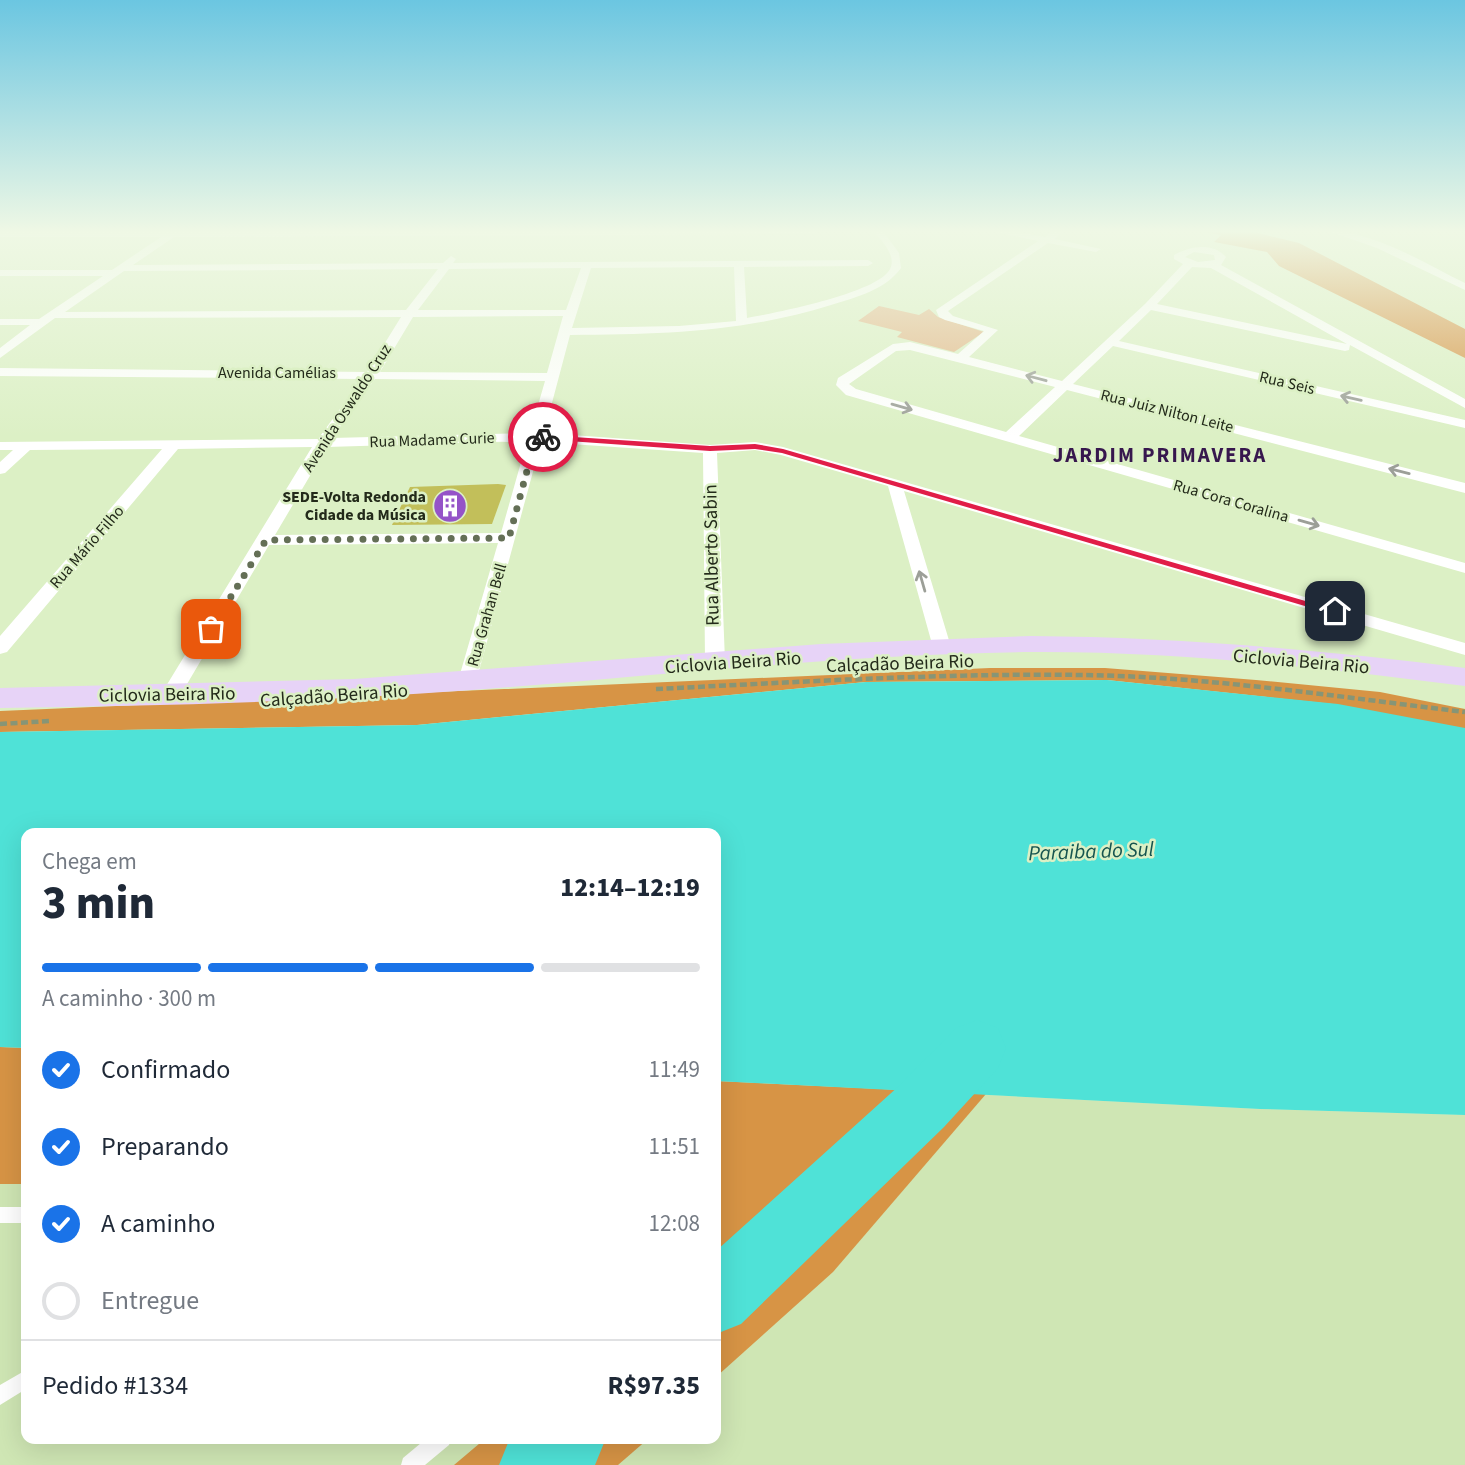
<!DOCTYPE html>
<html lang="pt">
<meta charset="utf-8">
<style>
body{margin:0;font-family:"Source Sans 3",sans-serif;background:#f6f6f7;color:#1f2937;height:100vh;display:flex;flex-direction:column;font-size:26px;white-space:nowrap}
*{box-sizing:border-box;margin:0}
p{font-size:23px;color:#747a83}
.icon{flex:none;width:38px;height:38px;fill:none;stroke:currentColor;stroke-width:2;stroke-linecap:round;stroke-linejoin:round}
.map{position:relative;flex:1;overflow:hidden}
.details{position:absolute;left:21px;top:828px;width:700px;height:616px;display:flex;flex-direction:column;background:#fff;border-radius:14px;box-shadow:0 7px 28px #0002}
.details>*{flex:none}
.pin{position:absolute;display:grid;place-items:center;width:60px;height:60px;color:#fff;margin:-30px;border-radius:14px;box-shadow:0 4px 10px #0006}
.courier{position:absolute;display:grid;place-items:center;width:70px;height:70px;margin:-35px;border:5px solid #e11d48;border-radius:50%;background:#fff;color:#222;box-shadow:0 2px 9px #0007}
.summary em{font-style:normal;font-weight:800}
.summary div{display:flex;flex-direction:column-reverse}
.summary{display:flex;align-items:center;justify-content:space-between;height:119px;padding:0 21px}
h1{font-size:46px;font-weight:800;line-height:52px}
.bar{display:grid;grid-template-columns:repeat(4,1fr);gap:10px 7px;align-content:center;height:84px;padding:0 21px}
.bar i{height:9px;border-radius:5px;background:#e0e1e3}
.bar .current{background:#1a73e8}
.bar p{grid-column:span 4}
.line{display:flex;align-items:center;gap:18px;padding:0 21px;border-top:2px solid #e0e1e3}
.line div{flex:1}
ol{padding:0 21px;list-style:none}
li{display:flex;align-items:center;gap:21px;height:77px}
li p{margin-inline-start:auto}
li .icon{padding:7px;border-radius:50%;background:#1a73e8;color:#fff;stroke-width:4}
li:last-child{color:#747a83}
li i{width:38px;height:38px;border:4px solid #e0e1e3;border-radius:50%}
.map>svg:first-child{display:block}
.built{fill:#cfe6b4}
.green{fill:#e3b687}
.forest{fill:#d79445}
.water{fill:#4fe2d7}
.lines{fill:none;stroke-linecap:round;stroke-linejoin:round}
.river{fill:#4fe2d7;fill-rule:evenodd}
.building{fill:#c2bf5a}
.path{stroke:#879576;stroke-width:4.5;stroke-dasharray:7 3.5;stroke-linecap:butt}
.lane{fill:#fff;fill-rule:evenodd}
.street{fill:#fff;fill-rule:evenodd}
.secondary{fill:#e7d3f7;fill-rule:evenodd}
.oneway{stroke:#9c9f98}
.route{fill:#e11d48}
.done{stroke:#646f56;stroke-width:7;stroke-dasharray:0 12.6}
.labels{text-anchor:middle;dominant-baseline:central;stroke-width:5;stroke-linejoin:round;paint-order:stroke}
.far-street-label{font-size:16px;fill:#232a1a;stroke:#dcf0c5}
.far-poi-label{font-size:16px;font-weight:bold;fill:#232a1a;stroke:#dcf0c5;text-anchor:end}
.street-label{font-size:19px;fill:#232a1a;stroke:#dcf0c5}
.far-district-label{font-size:21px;font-weight:bold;letter-spacing:2px;fill:#37174e;stroke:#dcf0c5}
.water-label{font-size:21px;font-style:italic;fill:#16544f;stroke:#dcf0c5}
</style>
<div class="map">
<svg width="1465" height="1465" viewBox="0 0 1465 1465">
<rect width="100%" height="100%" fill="#dcf0c5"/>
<polygon class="built" points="0,1047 26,1048 26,1438 716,1438 716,1081 1260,1109 1465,1115 1465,1465 0,1465"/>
<polygon class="green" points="879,306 919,315 929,309 938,317 984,332 954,352 897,337 902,332 858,321"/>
<g class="forest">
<polygon points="1199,231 1250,231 1299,243 1465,329 1465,358 1279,266 1267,252 1214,242 1221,235"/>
<polygon points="990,668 1105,668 1256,680 1380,692 1465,709 1465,740 1332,704 1107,680 866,682 417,725 0,732 0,711"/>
<polygon points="0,1047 26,1048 26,1184 0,1184"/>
<polygon points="716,1081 986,1094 833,1272 716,1377"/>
<polygon points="486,1438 647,1438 648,1439 618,1465 454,1465"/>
</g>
<polygon class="water" points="1107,680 1338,704 1465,728 1465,1115 1260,1109 716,1081 716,833 26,833 26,1048 0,1047 0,732 417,725 866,682"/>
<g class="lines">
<g class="river">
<polygon points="977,1020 998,1028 1006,1048 998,1068 944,1127 741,1324 716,1334 716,1251 900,1085 956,1028"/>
<polygon points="510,1438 606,1438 595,1465 499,1465"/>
</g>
</g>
<polygon class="building" points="498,484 506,485 492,524 392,525 410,487"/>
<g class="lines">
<g class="path">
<path d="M656,689C799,682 942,673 1085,675C1212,677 1339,697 1465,712"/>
<polyline points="0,724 50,721"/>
</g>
<g class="lane">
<rect x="0" y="1207" width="26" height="16"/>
<polygon points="26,1370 26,1389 0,1405 0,1385"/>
<polygon points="427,1438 451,1438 449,1445 425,1465 401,1465 403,1458"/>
</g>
<g class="street">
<path d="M0,231H818L814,234L174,237L133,265L443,263L451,256L456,259L453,263L868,260L873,263L868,266L744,267L747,318C775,313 878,293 890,269C897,255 881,240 873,231H883L899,253L901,268C885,290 857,297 831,305C740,333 664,334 570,335L544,433L710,445L755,442L783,447L1465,643V655L904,491L951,647L948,651H934L888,486L781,455L755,450L717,453L725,661L722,665H708L705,661L703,453L541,442L475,686H461L458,681L498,543L269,545L177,701H163L160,696L312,447L178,449L7,652L0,654V636L162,449L30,450L5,473L0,474V462L13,450H0V442L318,439L362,379L0,376V368L367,372L401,317L55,318L0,358V348L30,325H0V319H39L103,276H0V270H112L161,237H0ZM734,267L736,321L679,326L572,328L591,268ZM581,268L566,310H418L449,269ZM438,269L406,310L65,312L124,271ZM563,316L547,373L380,372L413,317ZM375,379L545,381L530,433L332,438ZM527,441L501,533L275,535L327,447Z"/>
<path d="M992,231H1014L1045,237L1053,231H1064L1055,239L1101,249L1096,252L1048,243L948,311L953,316L998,330L969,357L1062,381L1145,304L1183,264L1174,259V255C1190,246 1213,242 1226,257L1221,265L1465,399V408L1350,345L1349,350L1345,351L1151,310L1119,341L1465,420V428L1113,346L1073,384L1465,483V493L1067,390L1019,436L1465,563V573L846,395L836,385L838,378L893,344L910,342L958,354L984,331L945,320L939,317L936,310L1038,241ZM1194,252L1214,255L1215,260L1198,262L1185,257ZM1192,267L1211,268L1347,344L1157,304ZM910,350L1055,387L1006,432L856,389L849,384L896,351Z"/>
<path d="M1328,231C1375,231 1423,263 1465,283V290L1377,248Z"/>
</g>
<path class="secondary" d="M1031,636C1177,637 1321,650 1465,668V686C1321,668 1177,651 1031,652C844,654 658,676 472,690C315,702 157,706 0,708V688L354,679L821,644Z"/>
</g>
<defs><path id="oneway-shaft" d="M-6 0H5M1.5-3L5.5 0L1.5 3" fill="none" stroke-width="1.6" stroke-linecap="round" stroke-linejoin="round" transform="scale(1.75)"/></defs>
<g class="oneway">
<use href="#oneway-shaft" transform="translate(1036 378) rotate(-165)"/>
<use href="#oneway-shaft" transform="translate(1351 398) rotate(-167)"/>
<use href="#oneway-shaft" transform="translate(902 407) rotate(16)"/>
<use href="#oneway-shaft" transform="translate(1399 471) rotate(-166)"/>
<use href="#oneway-shaft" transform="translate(1309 523) rotate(16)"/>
<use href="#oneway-shaft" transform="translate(922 581) rotate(-106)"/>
</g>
<linearGradient id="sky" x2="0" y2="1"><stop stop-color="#6bc6e1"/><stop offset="0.53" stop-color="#eff8e5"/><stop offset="1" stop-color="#eff8e5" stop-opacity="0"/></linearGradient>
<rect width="1465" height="437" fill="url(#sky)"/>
<polygon class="route" points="543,435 710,446 755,444 783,449 1340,611 1332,614 782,453 755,449 710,451 540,439"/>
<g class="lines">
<polyline class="done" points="211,629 266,540 509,538 536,437 543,437"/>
</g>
<defs>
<g id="building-disc" transform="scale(1.75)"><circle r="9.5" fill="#9553c8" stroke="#dcf0c5"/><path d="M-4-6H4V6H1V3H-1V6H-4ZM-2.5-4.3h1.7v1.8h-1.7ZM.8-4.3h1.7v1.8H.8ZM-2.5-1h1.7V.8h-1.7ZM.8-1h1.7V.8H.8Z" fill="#fff"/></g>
</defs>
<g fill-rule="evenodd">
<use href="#building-disc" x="450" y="506"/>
</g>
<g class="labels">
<g class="far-street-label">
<text x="277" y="373">Avenida Camélias</text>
<text transform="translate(1287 383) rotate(13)">Rua Seis</text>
<text transform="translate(347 408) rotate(-57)">Avenida Oswaldo Cruz</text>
<text transform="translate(1167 411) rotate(14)">Rua Juiz Nilton Leite</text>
<text transform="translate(432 440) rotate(-2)">Rua Madame Curie</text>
<text transform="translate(1231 501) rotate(16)">Rua Cora Coralina</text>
<text transform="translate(87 547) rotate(-49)">Rua Mário Filho</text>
<text transform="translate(487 615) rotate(-74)">Rua Grahan Bell</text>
</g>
<g class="far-poi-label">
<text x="426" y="497">SEDE-Volta Redonda<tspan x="426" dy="18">Cidade da Música</tspan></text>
</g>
<g class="street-label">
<text transform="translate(712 555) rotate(-91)">Rua Alberto Sabin</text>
<text transform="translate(1301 662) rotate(5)">Ciclovia Beira Rio</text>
<text transform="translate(733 663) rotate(-4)">Ciclovia Beira Rio</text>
<text transform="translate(900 664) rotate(-2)">Calçadão Beira Rio</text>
<text transform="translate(167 695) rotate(-1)">Ciclovia Beira Rio</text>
<text transform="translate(334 696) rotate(-4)">Calçadão Beira Rio</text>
</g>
<g class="far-district-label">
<text x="1160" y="455">JARDIM PRIMAVERA</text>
</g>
<g class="water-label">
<text transform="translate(1091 851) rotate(-2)">Paraiba do Sul</text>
</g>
</g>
</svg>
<div class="pin" style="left:211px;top:629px;background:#ea580c"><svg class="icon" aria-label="bag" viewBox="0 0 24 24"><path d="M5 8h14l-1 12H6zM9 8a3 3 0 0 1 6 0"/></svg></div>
<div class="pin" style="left:1335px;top:611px;background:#1f2937"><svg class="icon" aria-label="home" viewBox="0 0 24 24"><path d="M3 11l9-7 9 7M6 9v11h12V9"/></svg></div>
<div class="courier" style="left:543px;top:437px"><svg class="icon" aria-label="bike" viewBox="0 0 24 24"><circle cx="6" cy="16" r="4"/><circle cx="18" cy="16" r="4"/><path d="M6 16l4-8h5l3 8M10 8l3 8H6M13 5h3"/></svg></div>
<section class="details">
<div class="summary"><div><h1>3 min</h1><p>Chega em</p></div><em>12:14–12:19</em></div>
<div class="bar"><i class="current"></i><i class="current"></i><i class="current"></i><i></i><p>A caminho · 300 m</p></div>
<ol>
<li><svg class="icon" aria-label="check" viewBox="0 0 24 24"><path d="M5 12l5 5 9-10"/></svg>Confirmado<p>11:49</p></li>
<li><svg class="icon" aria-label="check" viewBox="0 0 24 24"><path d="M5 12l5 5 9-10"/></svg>Preparando<p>11:51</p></li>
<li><svg class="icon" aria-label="check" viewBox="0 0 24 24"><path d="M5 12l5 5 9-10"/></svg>A caminho<p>12:08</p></li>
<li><i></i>Entregue</li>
</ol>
<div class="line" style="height:91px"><div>Pedido #1334</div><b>R$97.35</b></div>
</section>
</div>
